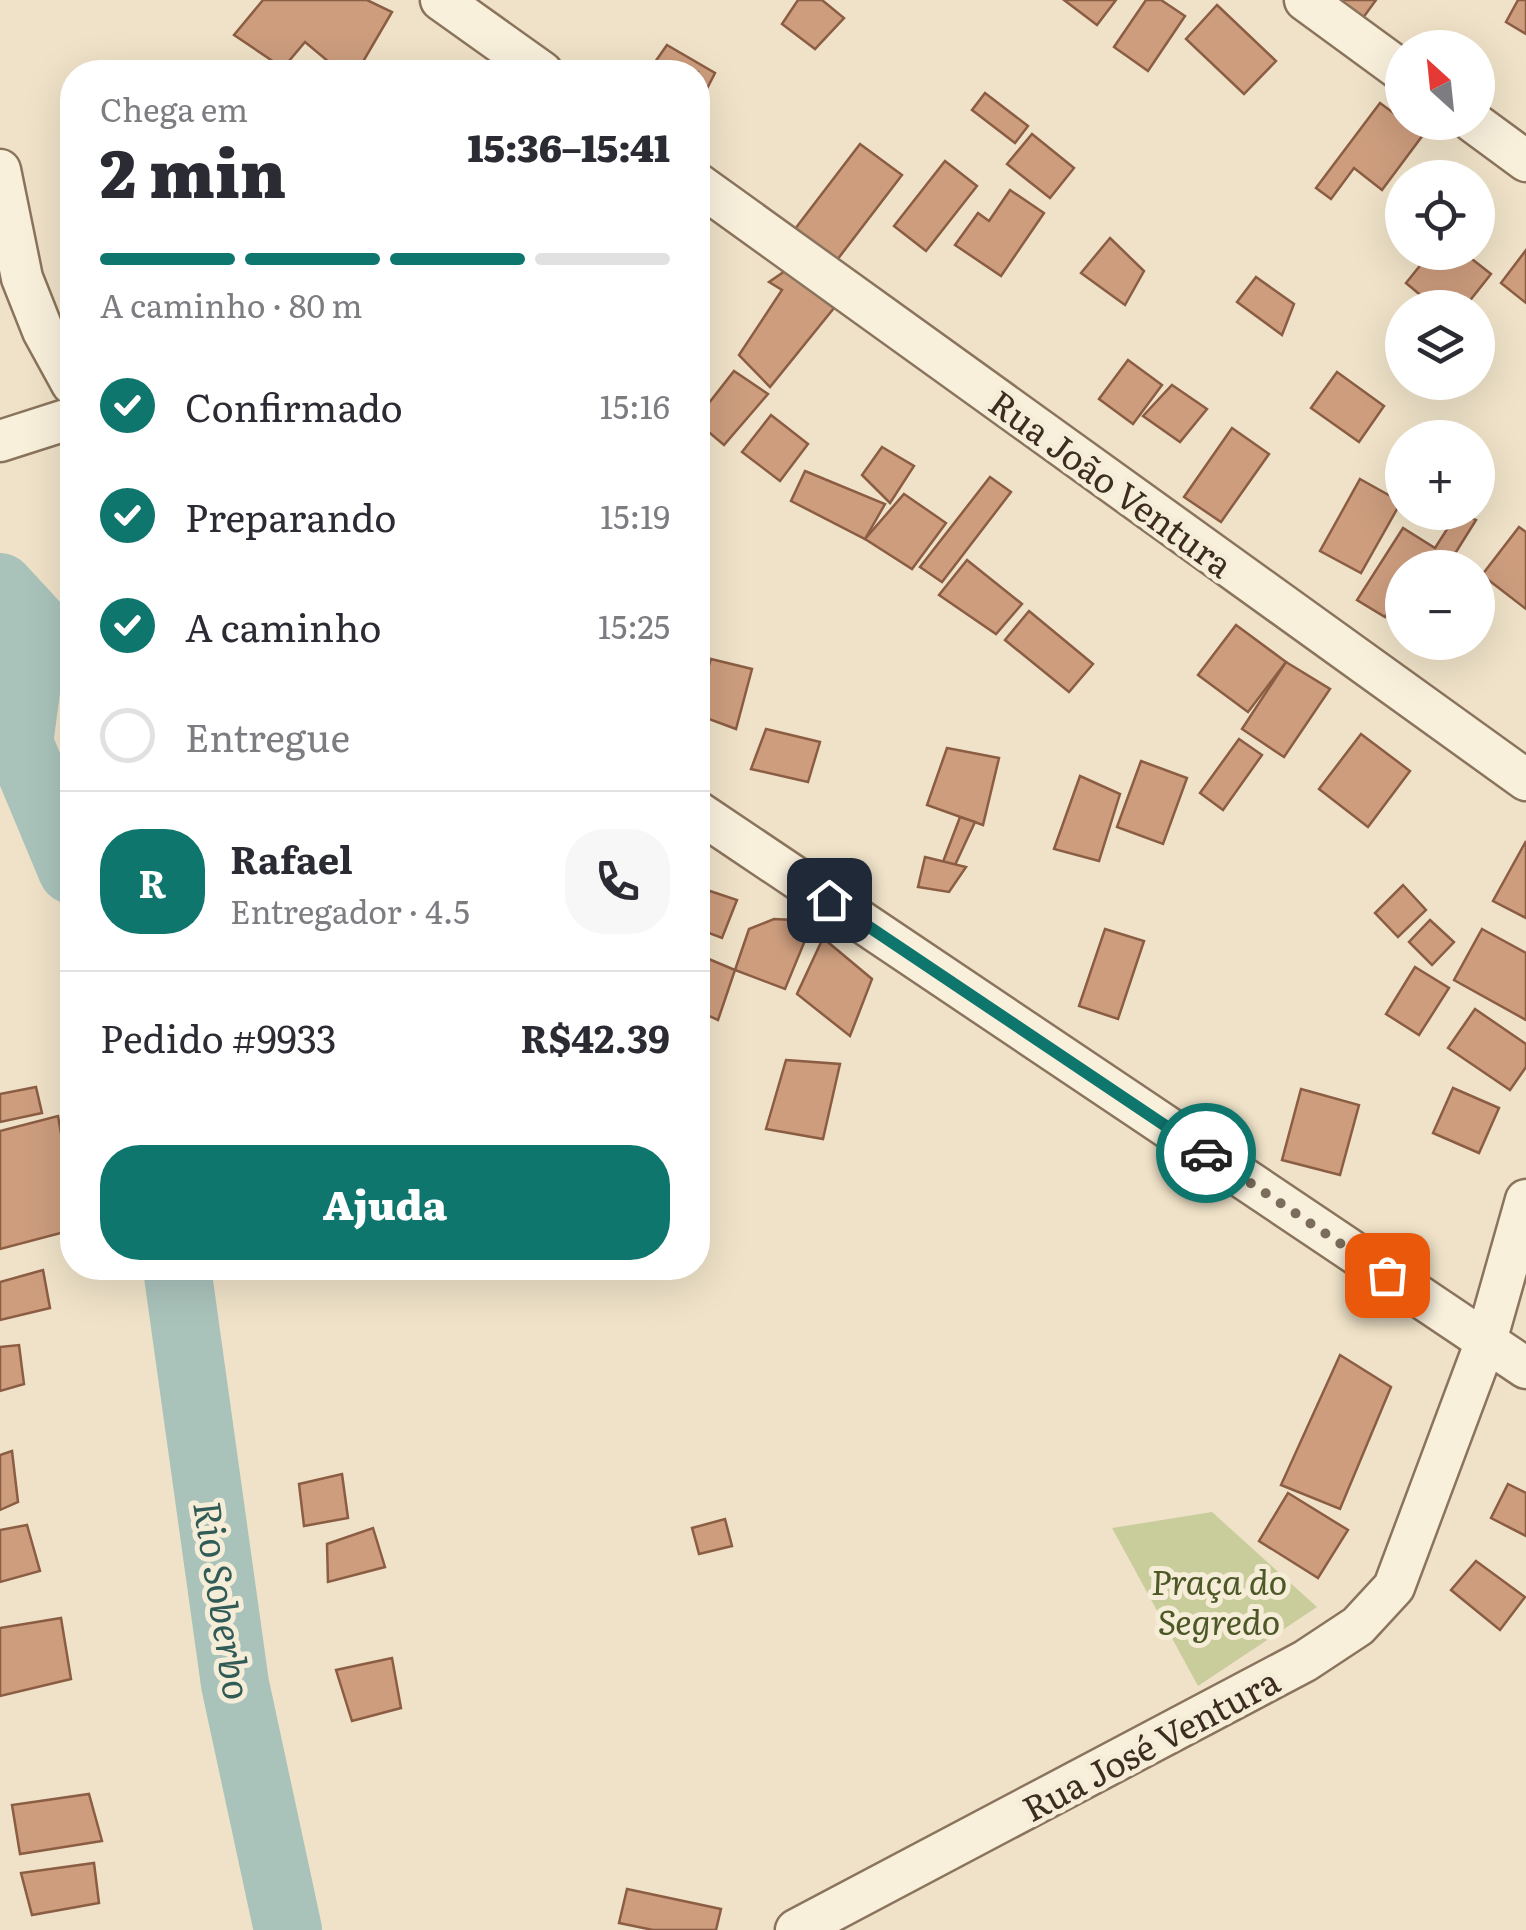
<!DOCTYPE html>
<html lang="pt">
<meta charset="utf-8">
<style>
body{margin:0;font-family:Literata,serif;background:#f7f7f7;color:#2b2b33;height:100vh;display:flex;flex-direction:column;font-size:38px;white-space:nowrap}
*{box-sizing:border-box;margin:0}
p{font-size:32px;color:#7c7c81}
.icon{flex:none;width:55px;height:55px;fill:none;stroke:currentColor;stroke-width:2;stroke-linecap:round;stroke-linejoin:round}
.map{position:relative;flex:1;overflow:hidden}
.side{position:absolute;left:60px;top:60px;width:650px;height:1220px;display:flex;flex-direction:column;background:#fff;border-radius:40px;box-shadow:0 10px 40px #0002}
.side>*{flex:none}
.needle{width:65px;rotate:333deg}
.buttons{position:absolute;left:1385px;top:30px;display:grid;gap:20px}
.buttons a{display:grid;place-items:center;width:110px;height:110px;border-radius:50%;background:#fff;box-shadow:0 10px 40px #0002;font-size:50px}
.pin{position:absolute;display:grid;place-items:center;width:85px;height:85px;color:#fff;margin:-42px;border-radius:20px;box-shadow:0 5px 15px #0006}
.courier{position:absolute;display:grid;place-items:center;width:100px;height:100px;margin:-50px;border:8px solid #0f766e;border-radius:50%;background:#fff;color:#222;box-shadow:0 2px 12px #0007}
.headline em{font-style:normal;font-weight:800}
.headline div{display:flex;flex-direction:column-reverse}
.headline{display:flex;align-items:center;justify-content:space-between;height:170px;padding:0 40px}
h1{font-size:65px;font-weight:800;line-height:75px}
.bar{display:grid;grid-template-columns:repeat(4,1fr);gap:15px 10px;align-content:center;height:120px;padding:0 40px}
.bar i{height:12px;border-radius:8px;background:#e1e1e2}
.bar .active{background:#0f766e}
.bar p{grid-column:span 4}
.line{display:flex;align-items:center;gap:25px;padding:0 40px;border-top:2px solid #e1e1e2}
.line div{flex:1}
.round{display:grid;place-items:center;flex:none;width:105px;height:105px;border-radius:40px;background:#f7f7f7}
ol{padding:0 40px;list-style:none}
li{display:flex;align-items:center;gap:30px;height:110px}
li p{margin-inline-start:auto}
li .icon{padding:10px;border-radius:50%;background:#0f766e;color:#fff;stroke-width:4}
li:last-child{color:#7c7c81}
li i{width:55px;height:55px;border:5px solid #e1e1e2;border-radius:50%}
.cta{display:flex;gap:20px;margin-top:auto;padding:20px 40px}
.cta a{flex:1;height:115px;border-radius:40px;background:#0f766e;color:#fff;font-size:40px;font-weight:800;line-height:115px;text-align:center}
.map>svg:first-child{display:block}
.green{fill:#c9cd9c}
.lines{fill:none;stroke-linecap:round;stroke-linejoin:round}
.river{stroke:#a9c3bb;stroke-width:68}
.building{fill:#cd9d7e;stroke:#8b5d43;stroke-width:2.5}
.minor-casing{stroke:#8b745d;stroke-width:45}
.minor{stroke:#f9f0dc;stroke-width:40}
.done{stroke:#7b6c5b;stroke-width:10;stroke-dasharray:0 18}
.route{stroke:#0f766e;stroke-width:12}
.labels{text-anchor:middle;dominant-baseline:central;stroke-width:10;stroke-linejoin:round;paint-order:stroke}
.street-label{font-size:35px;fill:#3c2d20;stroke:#f6edd8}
.park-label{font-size:35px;font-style:italic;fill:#4d5827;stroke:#f6edd8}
.water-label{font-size:38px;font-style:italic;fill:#305b57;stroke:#f6edd8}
</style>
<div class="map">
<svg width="1526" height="1930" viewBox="0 0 1526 1930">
<rect width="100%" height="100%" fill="#efe2c8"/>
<polygon class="green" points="1212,1512 1317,1607 1198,1686 1112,1528"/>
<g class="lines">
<g class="river">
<polyline points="0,587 35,625 19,743 72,870"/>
<polyline points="177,1268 235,1684 288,1930"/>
</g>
</g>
<g class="building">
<polygon points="263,0 367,0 392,12 357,72 341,72 305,42 283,68 234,35"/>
<polygon points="798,0 822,0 844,18 815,49 782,24"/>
<polygon points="1064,0 1116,0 1097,25"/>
<polygon points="1146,0 1161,0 1185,16 1148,71 1114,47"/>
<polygon points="1321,0 1376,0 1357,26"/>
<polygon points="1518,0 1526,0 1526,34 1506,22"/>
<polygon points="1217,5 1276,61 1244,94 1186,39"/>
<polygon points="667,45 715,73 698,106 698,72 648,72"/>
<polygon points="985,93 1028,126 1015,143 972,110"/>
<polygon points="1380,103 1423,135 1382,190 1354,168 1331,199 1316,188"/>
<polygon points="1032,134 1074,168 1050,198 1007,164"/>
<polygon points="860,144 902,175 837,260 795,229"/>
<polygon points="945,161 977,186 926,251 894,226"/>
<polygon points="1010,190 1044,213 1001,276 955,245 978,213 989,221"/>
<polygon points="1110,238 1144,271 1125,305 1081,273"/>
<polygon points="1526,250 1526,303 1501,283"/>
<polygon points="1431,252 1463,252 1491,274 1464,308 1436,308 1406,283"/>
<polygon points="785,271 834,308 770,387 739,355 782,290 769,282"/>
<polygon points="1256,277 1294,304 1282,335 1237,302"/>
<polygon points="1128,360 1162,385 1133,424 1099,399"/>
<polygon points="734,371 768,394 724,445 698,423 698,417"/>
<polygon points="1337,372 1384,406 1359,442 1311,408"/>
<polygon points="1172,385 1207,409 1180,442 1143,416"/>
<polygon points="771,415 808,444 780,481 742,452"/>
<polygon points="1232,428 1269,454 1221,522 1184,497"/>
<polygon points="882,447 914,466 890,503 862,475"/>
<polygon points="805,471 885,504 865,539 791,501"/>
<polygon points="990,477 1011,492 942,582 920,567"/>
<polygon points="1360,479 1401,502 1361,573 1320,551"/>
<polygon points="904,494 946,523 912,569 865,539"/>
<polygon points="1458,512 1476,520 1446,568 1402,568 1402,596 1400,594 1385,617 1357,600 1403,528 1435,548"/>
<polygon points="1519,527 1526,532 1526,609 1482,575"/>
<polygon points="967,560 1022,604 996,634 939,595"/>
<polygon points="1029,611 1093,664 1069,692 1005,640"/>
<polygon points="1236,625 1286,662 1248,712 1198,675"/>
<polygon points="711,659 752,669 736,729 698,715 698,701"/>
<polygon points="1286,662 1330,689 1284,757 1242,729"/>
<polygon points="766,729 820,742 808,782 751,769"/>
<polygon points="1361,734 1410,771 1368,827 1319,789"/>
<polygon points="1239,739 1262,755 1223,810 1200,793"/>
<polygon points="947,748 999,758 983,825 927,805"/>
<polygon points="1141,761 1187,778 1163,844 1117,827"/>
<polygon points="1080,776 1120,794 1099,861 1054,849"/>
<polygon points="960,817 975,822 955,865 943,862"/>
<polygon points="1526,841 1526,918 1493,901"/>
<polygon points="925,857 966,867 949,892 918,887"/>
<polygon points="1403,885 1426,910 1398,937 1375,913"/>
<polygon points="701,888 737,900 722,938 698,929"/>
<polygon points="774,919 813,921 785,989 735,970 749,929"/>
<polygon points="1430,920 1454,942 1432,965 1409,942"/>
<polygon points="1105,929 1144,941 1118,1019 1079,1006"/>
<polygon points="1482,929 1526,953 1526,1020 1454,980"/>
<polygon points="823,938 872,979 850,1036 797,994"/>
<polygon points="704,957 735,970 718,1020 698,1011 698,974"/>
<polygon points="1415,967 1449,988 1419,1035 1386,1014"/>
<polygon points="1475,1009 1526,1044 1526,1067 1510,1090 1448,1048"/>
<polygon points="786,1060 840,1064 823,1139 766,1129"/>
<polygon points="36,1087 42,1113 0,1122 0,1094"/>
<polygon points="1453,1088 1499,1108 1479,1153 1433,1133"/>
<polygon points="1301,1089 1359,1105 1340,1175 1282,1160"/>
<polygon points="58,1116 72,1197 72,1230 0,1249 0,1131"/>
<polygon points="43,1270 50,1308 0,1320 0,1282"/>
<polygon points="19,1345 24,1384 0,1391 0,1347"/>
<polygon points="1340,1355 1391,1387 1340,1509 1281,1485"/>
<polygon points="12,1451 18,1502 0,1510 0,1455"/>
<polygon points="342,1474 348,1518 304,1526 299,1484"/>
<polygon points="1508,1484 1526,1493 1526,1536 1491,1518"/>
<polygon points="1288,1493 1348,1530 1318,1578 1259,1541"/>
<polygon points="725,1519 732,1546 699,1554 692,1528"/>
<polygon points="27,1525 40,1571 0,1582 0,1530"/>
<polygon points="373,1528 385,1567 328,1582 327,1544"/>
<polygon points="1476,1561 1525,1597 1500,1630 1451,1590"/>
<polygon points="61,1618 71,1679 0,1696 0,1628"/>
<polygon points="392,1658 401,1708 352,1721 336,1670"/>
<polygon points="89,1794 102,1841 20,1854 12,1805"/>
<polygon points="94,1863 99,1903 32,1915 21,1873"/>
<polygon points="627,1889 721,1909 716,1930 653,1930 619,1923"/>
</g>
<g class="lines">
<g class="minor-casing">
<g id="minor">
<polyline points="441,0 542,72"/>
<polyline points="1305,0 1402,71"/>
<polyline points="1473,122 1526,161"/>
<polyline points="0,170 22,278 43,331 72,384"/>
<polyline points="698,184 1526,780"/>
<polyline points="0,441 72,418"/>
<polyline points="698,812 1526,1368"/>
<polyline points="796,1930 1305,1661 1358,1626 1394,1587 1486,1341 1526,1200"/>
</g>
</g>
<use href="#minor" class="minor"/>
</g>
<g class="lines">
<polyline class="done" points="1206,1153 1387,1275"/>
<polyline class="route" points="829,900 1206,1153"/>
</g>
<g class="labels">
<g class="street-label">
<text transform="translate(1112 482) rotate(36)">Rua João Ventura</text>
<text transform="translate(1150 1743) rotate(-28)">Rua José Ventura</text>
</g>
<g class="park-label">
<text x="1219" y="1580">Praça do<tspan x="1219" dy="40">Segredo</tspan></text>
</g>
<g class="water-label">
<text transform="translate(225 1600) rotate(81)">Rio Soberbo</text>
</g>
</g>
</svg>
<div class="buttons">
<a><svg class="needle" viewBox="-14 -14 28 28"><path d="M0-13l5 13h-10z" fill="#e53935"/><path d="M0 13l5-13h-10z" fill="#7c7c81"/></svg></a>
<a><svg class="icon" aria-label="locate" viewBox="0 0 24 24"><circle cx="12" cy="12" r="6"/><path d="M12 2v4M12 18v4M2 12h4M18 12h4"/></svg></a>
<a><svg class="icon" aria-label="layers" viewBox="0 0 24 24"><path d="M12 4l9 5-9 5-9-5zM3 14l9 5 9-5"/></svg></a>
<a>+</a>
<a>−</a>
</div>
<div class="pin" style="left:1387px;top:1275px;background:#ea580c"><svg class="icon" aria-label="bag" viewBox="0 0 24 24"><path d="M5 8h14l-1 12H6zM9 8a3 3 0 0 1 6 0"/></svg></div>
<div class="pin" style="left:829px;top:900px;background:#1f2937"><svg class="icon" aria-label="home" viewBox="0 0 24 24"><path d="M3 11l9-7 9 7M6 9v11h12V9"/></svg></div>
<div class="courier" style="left:1206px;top:1153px"><svg class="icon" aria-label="car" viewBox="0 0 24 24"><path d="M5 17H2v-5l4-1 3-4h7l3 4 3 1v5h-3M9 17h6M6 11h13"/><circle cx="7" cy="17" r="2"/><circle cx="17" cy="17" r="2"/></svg></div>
<section class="side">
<div class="headline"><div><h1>2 min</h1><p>Chega em</p></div><em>15:36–15:41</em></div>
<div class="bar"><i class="active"></i><i class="active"></i><i class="active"></i><i></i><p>A caminho · 80 m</p></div>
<ol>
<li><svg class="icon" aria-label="check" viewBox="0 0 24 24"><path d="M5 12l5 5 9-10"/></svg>Confirmado<p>15:16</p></li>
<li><svg class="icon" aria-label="check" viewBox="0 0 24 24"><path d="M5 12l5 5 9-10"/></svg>Preparando<p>15:19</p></li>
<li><svg class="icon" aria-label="check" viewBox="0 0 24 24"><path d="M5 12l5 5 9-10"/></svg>A caminho<p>15:25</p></li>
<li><i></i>Entregue</li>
</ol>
<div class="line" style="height:180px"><b class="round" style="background:#0f766e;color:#fff">R</b><div><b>Rafael</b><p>Entregador · 4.5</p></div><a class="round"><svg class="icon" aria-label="phone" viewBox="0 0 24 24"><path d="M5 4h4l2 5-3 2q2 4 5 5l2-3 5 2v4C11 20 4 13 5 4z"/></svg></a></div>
<div class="line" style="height:130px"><div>Pedido #9933</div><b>R$42.39</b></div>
<div class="cta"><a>Ajuda</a></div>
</section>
</div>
